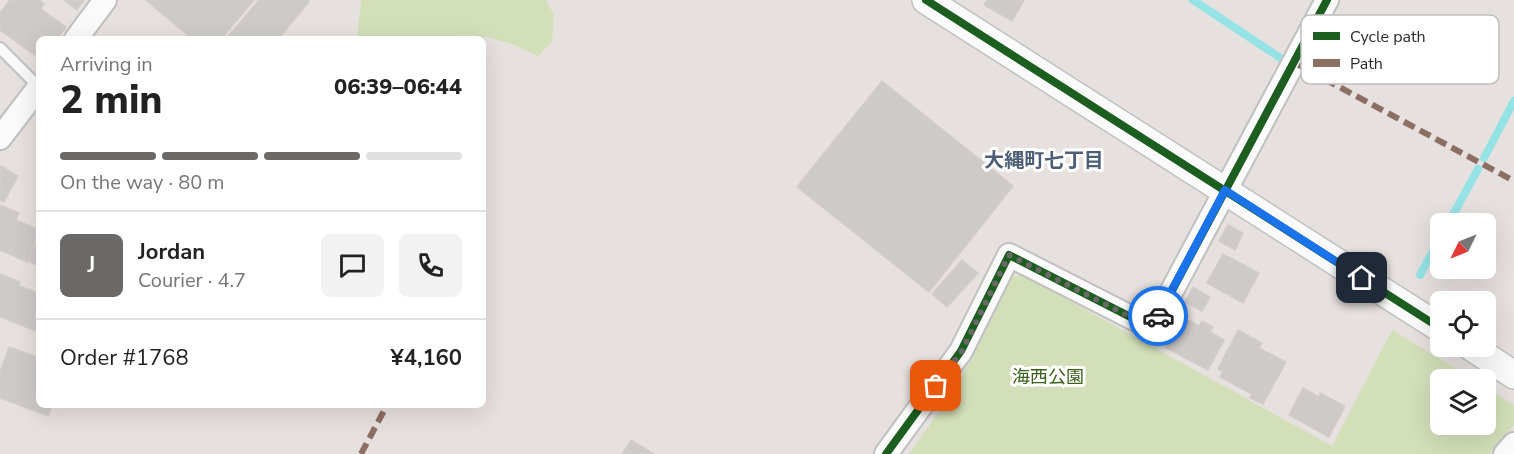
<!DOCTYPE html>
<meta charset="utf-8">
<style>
body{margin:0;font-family:"Nunito Sans","Noto Sans JP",sans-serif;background:#f2f2f2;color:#222;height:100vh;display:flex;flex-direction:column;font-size:22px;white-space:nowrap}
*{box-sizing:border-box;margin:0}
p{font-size:20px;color:#767676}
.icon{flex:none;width:33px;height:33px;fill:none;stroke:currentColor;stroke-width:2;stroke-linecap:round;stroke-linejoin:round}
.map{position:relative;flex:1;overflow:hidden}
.details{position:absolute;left:36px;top:36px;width:450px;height:372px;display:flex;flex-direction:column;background:#fff;border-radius:9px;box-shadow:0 6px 24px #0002}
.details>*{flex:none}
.needle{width:39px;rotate:227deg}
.tools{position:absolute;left:1430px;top:213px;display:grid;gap:12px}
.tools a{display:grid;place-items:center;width:66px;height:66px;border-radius:9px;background:#fff;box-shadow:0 6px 24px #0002;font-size:30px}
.pin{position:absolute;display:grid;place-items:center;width:51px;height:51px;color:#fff;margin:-26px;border-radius:12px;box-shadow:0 3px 9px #0006}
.courier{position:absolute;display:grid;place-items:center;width:60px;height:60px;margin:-30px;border:4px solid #1a73e8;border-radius:50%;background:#fff;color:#222;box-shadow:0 2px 8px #0007}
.headline em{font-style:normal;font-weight:800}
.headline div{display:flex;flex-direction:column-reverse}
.headline{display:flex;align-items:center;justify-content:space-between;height:102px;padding:0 24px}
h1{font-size:39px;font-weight:800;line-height:45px}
.bar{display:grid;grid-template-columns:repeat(4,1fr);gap:9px 6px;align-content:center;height:72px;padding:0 24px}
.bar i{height:8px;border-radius:4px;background:#e0e0e0}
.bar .selected{background:#6b6968}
.bar p{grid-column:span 4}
.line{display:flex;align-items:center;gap:15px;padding:0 24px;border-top:2px solid #e0e0e0}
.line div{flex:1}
.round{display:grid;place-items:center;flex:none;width:63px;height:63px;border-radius:9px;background:#f2f2f2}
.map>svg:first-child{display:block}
.green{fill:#d2dfb9}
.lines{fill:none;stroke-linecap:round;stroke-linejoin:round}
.stream{stroke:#96e3e5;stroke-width:8}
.building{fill:#cecac8;stroke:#d1cdca;stroke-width:1.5}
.service-casing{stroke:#c0c0c0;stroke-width:14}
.minor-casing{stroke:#c0c0c0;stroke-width:26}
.tertiary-casing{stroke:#c0c0c0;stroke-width:30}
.service{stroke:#fbfafa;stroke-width:10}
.minor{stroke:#fbfafa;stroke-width:22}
.tertiary{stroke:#fbfafa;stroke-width:27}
.quiet{stroke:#8d6e63;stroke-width:6;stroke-dasharray:12 6;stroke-linecap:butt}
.cycleway-casing{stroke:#fff;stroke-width:11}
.cycleway{stroke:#1b5e20;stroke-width:8}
.done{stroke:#6b6968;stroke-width:6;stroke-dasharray:0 10.8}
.route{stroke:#1a73e8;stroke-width:8}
.labels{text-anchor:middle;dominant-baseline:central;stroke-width:6;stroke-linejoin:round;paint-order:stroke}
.park-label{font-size:18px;fill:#3b611d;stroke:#fff}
.neighbourhood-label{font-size:20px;font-weight:bold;fill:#4c5e77;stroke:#fff}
.key{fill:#fff;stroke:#bfbfbf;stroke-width:1.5}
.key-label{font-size:16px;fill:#292929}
</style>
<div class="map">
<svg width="1514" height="454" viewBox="0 0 1514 454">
<rect width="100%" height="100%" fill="#e6e1de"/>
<g class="green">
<polygon points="361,0 546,0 554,15 552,42 538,56 512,44 488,37 466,39 359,39 357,38"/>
<polygon points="1021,274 1332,446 1392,330 1473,379 1440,380 1440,424 1485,424 1485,387 1514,405 1514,425 1490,454 909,454 957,386 1012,278"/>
</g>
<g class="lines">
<g class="stream">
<polyline points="1193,0 1282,59"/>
<polyline points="1484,158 1514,101"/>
<polyline points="1448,224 1478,169"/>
<polyline points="1420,275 1440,238"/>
</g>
</g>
<g class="building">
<polygon points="10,0 39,0 44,4 41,9 66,27 57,39 39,39 39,58 0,30 0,13"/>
<polygon points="64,0 84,0 77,10"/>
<polygon points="146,0 254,0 221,39 192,39"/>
<polygon points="259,0 307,0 309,2 278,39 226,39"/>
<polygon points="987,0 1024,0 1012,21 984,5"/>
<polygon points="882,81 1013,186 929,292 797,187"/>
<polygon points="1,166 18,176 4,202 0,200"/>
<polygon points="0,205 19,213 16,220 39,230 27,262 0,250"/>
<polygon points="1228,225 1243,233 1235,250 1219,241"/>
<polygon points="39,236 39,266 28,261"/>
<polygon points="1223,254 1259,273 1243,303 1207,283"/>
<polygon points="962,260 978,273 947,307 932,294"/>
<polygon points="0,274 20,282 19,286 39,293 39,324 36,331 0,317"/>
<polygon points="1193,287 1210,297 1202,311 1185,302"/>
<polygon points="1182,317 1199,326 1202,321 1213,327 1210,332 1224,340 1208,370 1166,348"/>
<polygon points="1238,330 1262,343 1259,348 1286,362 1263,404 1250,398 1252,394 1220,377 1223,372 1218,369"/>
<polygon points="9,347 39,358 39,405 52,405 48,416 0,398 0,372"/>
<polygon points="1303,388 1319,397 1320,393 1345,406 1329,437 1289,415"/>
<polygon points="631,440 654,454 622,454"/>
</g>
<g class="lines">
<g class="service-casing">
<polyline id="service" points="0,48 39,87"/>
</g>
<g class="minor-casing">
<g id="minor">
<polyline points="76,39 105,0"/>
<polyline points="0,138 39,87"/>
<polyline points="886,454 961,351 1009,255 1152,328 1327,0"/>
<polyline points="1505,454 1514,444"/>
</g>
</g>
<g class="tertiary-casing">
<g id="tertiary">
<polyline points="926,0 1440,328"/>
<polyline points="1470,346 1514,375"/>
</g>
</g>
<use href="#service" class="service"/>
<use href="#minor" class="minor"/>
<use href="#tertiary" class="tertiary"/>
<g class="quiet">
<polyline points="1293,62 1514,181"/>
<polyline points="361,454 387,405"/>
</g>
<g class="cycleway-casing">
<g id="cycleway">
<polyline points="926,0 1440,328"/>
<polyline points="886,454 961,351 1009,255 1152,328 1327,0"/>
</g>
</g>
<use href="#cycleway" class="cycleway"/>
</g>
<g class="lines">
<polyline class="done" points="936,386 962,351 1009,255 1152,328 1158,316"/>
<polyline class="route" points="1158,316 1225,190 1362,278"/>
</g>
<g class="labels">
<g class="park-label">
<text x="1048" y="377">海西公園</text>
</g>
<g class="neighbourhood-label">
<text x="1044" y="160">大縄町七丁目</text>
</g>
</g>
<rect x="1301" y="15" width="198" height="69" rx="9" class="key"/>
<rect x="1313" y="32" width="27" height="8" fill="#1b5e20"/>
<rect x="1313" y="59" width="27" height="8" fill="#8d6e63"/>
<g class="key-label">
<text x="1350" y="42">Cycle path</text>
<text x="1350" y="69">Path</text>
</g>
</svg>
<div class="tools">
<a><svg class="needle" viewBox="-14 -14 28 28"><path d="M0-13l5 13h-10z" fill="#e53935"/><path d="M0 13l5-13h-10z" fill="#767676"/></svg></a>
<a><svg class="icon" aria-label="locate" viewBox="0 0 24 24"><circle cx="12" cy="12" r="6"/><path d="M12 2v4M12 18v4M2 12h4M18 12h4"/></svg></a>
<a><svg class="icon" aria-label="layers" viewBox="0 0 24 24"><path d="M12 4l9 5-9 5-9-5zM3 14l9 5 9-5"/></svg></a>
</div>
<div class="pin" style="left:936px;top:386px;background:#ea580c"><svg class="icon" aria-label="bag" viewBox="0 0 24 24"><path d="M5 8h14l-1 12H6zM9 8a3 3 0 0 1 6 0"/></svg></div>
<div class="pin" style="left:1362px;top:278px;background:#1f2937"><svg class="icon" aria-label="home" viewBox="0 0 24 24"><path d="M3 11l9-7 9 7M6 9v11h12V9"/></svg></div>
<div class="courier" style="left:1158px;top:316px"><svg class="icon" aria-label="car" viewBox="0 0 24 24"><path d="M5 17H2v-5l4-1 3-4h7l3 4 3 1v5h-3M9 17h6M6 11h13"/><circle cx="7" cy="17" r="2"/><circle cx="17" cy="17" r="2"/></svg></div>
<section class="details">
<div class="headline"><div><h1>2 min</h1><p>Arriving in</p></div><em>06:39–06:44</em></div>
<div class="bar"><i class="selected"></i><i class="selected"></i><i class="selected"></i><i></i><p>On the way · 80 m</p></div>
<div class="line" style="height:108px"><b class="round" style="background:#6b6968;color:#fff">J</b><div><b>Jordan</b><p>Courier · 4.7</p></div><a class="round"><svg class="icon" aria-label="chat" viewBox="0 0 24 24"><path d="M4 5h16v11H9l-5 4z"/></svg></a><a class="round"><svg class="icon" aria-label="phone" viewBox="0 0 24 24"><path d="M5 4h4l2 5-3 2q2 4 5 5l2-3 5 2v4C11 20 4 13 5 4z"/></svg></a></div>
<div class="line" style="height:78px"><div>Order #1768</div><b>¥4,160</b></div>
</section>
</div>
